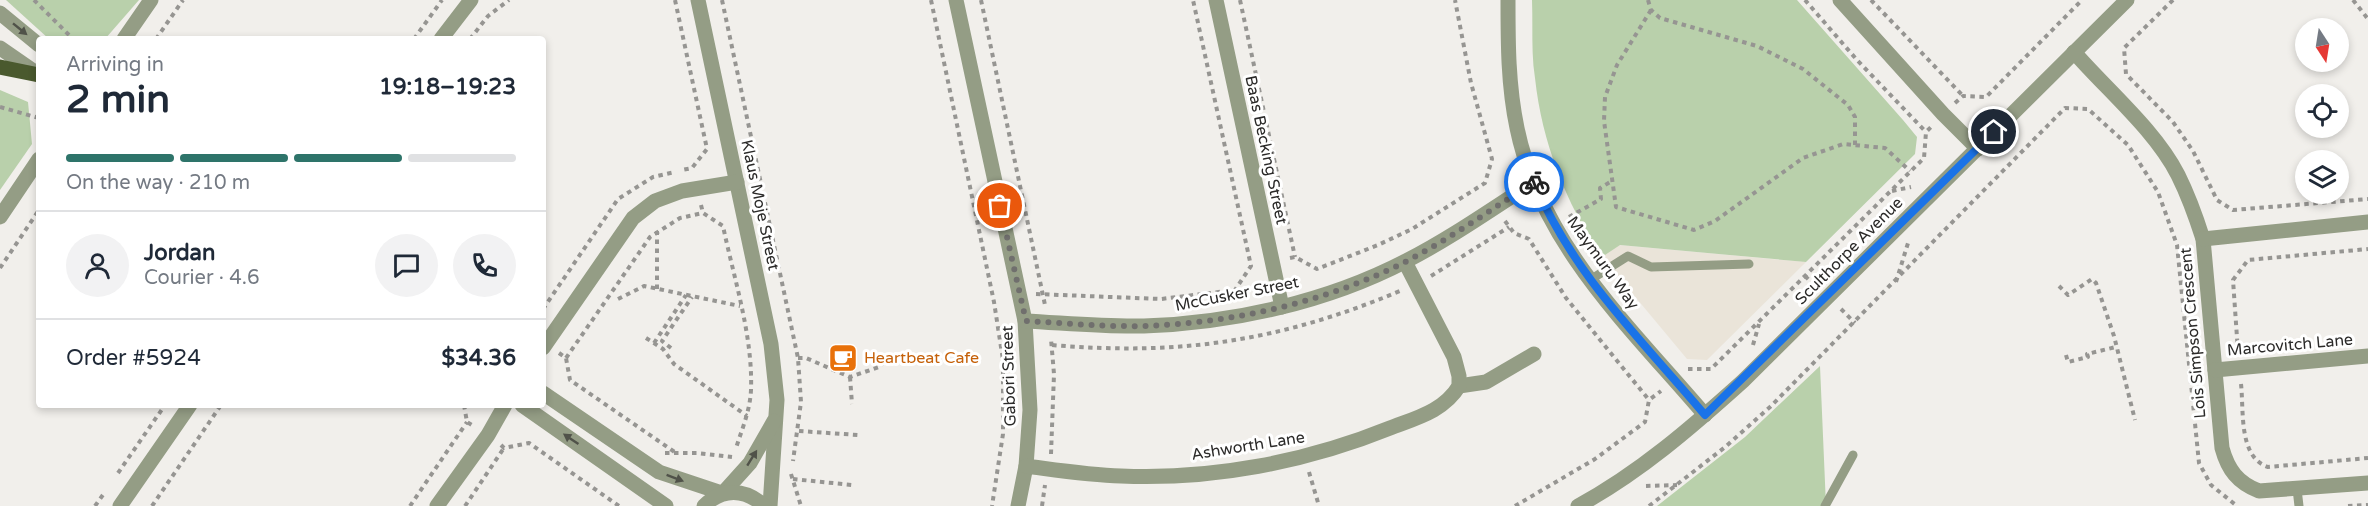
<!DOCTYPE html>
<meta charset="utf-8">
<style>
body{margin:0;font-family:"Varela Round",sans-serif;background:#f2f2f3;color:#1f2937;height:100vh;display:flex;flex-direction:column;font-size:22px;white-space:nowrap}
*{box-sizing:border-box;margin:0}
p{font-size:20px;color:#747a83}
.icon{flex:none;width:33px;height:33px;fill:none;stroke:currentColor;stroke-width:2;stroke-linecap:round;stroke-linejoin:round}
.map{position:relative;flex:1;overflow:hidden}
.panel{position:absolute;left:36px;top:36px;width:510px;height:372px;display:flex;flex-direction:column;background:#fff;border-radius:6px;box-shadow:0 3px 9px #0003}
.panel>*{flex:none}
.needle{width:39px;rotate:168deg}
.fabs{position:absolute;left:2295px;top:18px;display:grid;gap:12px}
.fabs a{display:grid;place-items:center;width:54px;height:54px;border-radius:50%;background:#fff;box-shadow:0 3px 9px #0003;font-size:30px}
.pin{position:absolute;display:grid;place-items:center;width:51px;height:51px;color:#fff;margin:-26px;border:3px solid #fff;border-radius:50%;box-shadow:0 2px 6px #0007}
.courier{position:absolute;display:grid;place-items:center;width:60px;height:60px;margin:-30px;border:4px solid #1a73e8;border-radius:50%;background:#fff;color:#222;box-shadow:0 2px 8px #0007}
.headline em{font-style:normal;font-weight:700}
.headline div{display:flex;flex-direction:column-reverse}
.headline{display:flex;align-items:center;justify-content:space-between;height:102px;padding:0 30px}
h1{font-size:39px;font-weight:700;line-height:45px}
.bar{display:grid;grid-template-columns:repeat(4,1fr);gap:9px 6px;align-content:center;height:72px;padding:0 30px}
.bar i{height:8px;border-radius:4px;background:#e0e1e3}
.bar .selected{background:#2e746a}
.bar p{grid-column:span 4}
.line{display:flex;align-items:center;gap:15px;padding:0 30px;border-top:2px solid #e0e1e3}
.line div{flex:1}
.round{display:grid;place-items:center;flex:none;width:63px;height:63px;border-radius:32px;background:#f2f2f3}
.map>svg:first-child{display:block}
.built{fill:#eae4d9}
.green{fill:#b9d0ab}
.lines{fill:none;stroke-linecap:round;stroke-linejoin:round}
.path{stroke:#969592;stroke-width:4;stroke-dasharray:4.5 4.5;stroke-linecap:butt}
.service{stroke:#949d85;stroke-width:9}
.minor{stroke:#949d85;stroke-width:15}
.tertiary{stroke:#949d85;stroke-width:15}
.primary{stroke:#4a592e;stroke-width:15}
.oneway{fill:#505249}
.done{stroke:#706f6d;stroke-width:6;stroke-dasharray:0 10.8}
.route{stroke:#1a73e8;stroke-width:8}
.labels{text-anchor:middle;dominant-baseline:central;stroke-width:6;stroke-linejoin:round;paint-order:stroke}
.street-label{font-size:16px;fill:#2b2a29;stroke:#fff}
.food-label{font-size:16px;fill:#c56008;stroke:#fff;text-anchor:start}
</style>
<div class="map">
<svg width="2368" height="506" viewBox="0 0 2368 506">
<rect width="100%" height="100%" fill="#f1efeb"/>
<polygon class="built" points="1619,245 1806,262 1707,360 1687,359 1602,257"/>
<g class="green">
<polygon points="6,0 139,0 105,39 49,39"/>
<path d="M1532,0H1797L1903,120L1917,137L1915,154L1806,262L1620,245L1602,257C1566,203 1542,143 1535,78C1531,53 1533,26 1532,0Z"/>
<polygon points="0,90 28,102 32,144 0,190"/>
<polygon points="1820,366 1826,506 1657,506 1745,437"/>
</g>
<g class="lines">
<g class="path">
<polyline points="34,0 73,39"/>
<polyline points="675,0 707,149 692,168 682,170"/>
<polyline points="722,0 798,358 801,402 793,461"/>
<polyline points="931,0 994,302 1003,360 1003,434 992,506"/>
<polyline points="981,0 1045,305"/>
<polyline points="1240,0 1295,257"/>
<polyline points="1648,0 1651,10 1660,18 1757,46 1803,69 1848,105 1855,117 1855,145"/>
<polyline points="1805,0 1857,60 1926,132"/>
<polyline points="1871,0 1963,96"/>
<polyline points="2173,0 2124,48 2126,74 2173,122 2193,151 2217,200 2233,210 2368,199"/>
<polyline points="2353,0 2368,19"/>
<polyline points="1651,10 1617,65 1605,97 1604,121 1616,207 1694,230 1715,221 1803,158 1843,144 1885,148 1910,171"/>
<polyline points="156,39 183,0"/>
<polyline points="414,39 442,0"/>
<polyline points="470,39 488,16 509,0"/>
<polyline points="1955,103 1963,96 1986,97 2082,0"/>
<polyline points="0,107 39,118"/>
<polyline points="1892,191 1911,187"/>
<path d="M701,205L703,213L723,226C734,279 753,336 751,390C750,411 742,429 736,448"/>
<polyline points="1569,217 1601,199 1600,188 1612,181"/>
<polyline points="1505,221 1514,233 1529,239 1566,298 1649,400"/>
<polyline points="1290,258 1295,257 1317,269 1378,245 1412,229 1485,183 1492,159 1471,83 1455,0"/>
<polyline points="0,268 39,210"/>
<polyline points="1431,276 1509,227"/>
<polyline points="1805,276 1815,286"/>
<polyline points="1896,282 1908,243"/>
<polyline points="2059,286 2068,295 2092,279 2096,283 2114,336 2135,420"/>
<polyline points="657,289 657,231"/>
<polyline points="1036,294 1161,299 1235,290 1251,266 1193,0"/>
<polyline points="618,299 644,286 740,306"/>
<polyline points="543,309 618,199 653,177 675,172"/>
<polyline points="1841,309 1855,323"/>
<polyline points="646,338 663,349 674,364 747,416"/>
<polyline points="654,343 686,295"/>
<path d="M1052,345C1181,356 1280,341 1400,291"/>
<polyline points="1753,345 1759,324"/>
<polyline points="671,348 662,341 692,297"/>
<polyline points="2238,352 2233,280 2248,260 2368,249"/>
<polyline points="559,353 566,358 570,380 676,453"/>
<polyline points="2066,355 2068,362 2088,357 2087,354 2116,347"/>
<polyline points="566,358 650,237 680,218 703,213"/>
<polyline points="798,358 806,358 850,377 879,367 890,357"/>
<polyline points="1688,369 1711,369 1924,158 1926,132 1931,127"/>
<polyline points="850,377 852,404"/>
<path d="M2241,384C2244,410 2238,457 2268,467L2368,458"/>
<polyline points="464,405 467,422 475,427"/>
<polyline points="799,431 858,435"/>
<polyline points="501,445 504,448 529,443 619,506"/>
<polyline points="665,453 697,453 732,457"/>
<polyline points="1051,454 1054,374 1051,339"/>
<polyline points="1309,472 1319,506"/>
<polyline points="118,473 165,405"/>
<polyline points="791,474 801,506"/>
<polyline points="793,479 852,485"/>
<polyline points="1646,486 1677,485"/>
<polyline points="95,506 105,492"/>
<polyline points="152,506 221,405"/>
<polyline points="410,506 467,422"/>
<polyline points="465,506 504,448"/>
<polyline points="1042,506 1045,485"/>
<polyline points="1515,506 1595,459 1645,422 1649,400 1661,391"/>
<polyline points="1649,506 1724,448 1770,407 2065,108 2088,109 2128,145 2158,192 2177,245 2199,463 2211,485 2237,506"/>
<polyline points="2348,506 2368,505"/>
</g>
<g class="service">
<polyline points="1590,280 1628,256 1651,267 1749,264"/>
<polyline points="2297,489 2299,506"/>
<polyline points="1825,506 1853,455"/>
</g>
<g class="minor">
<polyline points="698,0 771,344 777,400 770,506"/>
<polyline points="956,0 1025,321 1030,410 1026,466 1018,506"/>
<polyline points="1216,0 1282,307"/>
<polyline points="1840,0 1943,114 1978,149"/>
<polyline points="124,39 151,0"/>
<polyline points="441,39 471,0"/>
<path d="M2074,52C2107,90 2155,130 2178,175C2188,195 2196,217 2203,239L2222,448C2228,470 2238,483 2259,491L2368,483"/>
<polyline points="0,217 39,159"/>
<polyline points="2203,239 2368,222"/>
<path d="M1025,321C1065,323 1104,327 1144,326C1233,323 1327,302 1406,261C1451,238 1492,209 1534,182"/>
<polyline points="543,348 633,218 655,201 682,191 737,182"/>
<polyline points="2215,370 2368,356"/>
<polyline points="1459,386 1486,382 1534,354"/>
<path d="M1026,466C1057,470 1089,475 1121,476C1212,480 1306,462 1390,428C1416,418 1444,411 1459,386V376L1454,357L1405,262"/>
<polyline points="723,493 750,463 774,421"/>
<polyline points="120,506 190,405"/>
<polyline points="437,506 488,435 505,405"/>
</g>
<g class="tertiary">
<path d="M1508,0C1508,43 1508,85 1517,128C1541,245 1631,328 1705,415"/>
<polyline points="0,13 39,45"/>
<polyline points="0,48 39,75"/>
<polyline points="543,393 659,472 722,493"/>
<polyline points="522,405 666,506"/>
<path d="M704,506C722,488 745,488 764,506"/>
<path d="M1578,506C1639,473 1692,427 1743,381L2127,0"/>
</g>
<polyline class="primary" points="0,67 39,75"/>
</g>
<defs><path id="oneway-solid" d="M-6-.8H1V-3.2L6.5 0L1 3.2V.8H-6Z" transform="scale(1.5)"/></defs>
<g class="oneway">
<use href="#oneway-solid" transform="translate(20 29) rotate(39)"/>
<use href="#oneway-solid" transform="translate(571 439) rotate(-146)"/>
<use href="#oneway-solid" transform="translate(752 458) rotate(-58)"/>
<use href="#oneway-solid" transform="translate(675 478) rotate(21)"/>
</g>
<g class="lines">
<path class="done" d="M1000,206L1026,321C1065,323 1104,327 1144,326C1233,323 1327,302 1407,261C1451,238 1492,209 1534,182"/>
<path class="route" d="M1534,182C1573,275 1642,340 1705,415L1994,132"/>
</g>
<defs>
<g id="cafe-square" transform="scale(1.5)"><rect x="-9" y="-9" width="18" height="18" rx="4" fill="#e8710a" stroke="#fff"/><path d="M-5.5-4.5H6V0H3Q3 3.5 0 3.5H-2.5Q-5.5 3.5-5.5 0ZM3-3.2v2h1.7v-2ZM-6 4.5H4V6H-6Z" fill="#fff"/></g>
</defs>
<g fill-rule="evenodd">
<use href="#cafe-square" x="843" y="358"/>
</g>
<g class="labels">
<g class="street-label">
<text transform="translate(1266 150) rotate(78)">Baas Becking Street</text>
<text transform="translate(760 205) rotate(78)">Klaus Moje Street</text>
<text transform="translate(1849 251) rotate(-45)">Sculthorpe Avenue</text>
<text transform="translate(1603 263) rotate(54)">Maymuru Way</text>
<text transform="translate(1237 294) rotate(-11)">McCusker Street</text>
<text transform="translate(2193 333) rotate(-95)">Lois Simpson Crescent</text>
<text transform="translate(2290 345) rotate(-5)">Marcovitch Lane</text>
<text transform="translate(1009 376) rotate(-92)">Gabori Street</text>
<text transform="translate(1248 446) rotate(-9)">Ashworth Lane</text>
</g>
<g class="food-label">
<text x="864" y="358">Heartbeat Cafe</text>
</g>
</g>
</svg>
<div class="fabs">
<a><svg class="needle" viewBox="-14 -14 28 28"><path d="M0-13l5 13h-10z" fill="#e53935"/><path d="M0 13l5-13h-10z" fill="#747a83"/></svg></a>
<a><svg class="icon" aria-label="locate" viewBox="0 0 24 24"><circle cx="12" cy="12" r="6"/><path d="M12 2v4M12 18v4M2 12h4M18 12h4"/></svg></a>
<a><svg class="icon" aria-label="layers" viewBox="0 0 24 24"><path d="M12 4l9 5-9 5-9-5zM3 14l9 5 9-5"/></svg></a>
</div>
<div class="pin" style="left:1000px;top:206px;background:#ea580c"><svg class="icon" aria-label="bag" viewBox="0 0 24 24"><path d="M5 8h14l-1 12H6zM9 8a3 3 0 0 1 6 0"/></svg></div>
<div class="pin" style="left:1994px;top:132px;background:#1f2937"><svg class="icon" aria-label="home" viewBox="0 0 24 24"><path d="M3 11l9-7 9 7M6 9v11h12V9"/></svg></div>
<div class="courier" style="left:1534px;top:182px"><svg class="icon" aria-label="bike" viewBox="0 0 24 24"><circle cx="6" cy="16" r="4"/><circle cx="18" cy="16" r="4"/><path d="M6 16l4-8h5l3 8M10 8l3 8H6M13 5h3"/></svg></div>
<section class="panel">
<div class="headline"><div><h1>2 min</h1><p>Arriving in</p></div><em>19:18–19:23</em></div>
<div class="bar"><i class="selected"></i><i class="selected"></i><i class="selected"></i><i></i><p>On the way · 210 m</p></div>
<div class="line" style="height:108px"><a class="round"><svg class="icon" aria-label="person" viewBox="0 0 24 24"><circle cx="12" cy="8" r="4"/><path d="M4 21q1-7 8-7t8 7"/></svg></a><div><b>Jordan</b><p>Courier · 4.6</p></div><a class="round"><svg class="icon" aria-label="chat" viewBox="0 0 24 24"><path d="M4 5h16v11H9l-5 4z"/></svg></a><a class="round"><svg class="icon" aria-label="phone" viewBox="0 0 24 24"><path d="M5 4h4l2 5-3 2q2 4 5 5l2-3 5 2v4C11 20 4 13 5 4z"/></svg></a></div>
<div class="line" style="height:78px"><div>Order #5924</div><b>$34.36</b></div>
</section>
</div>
